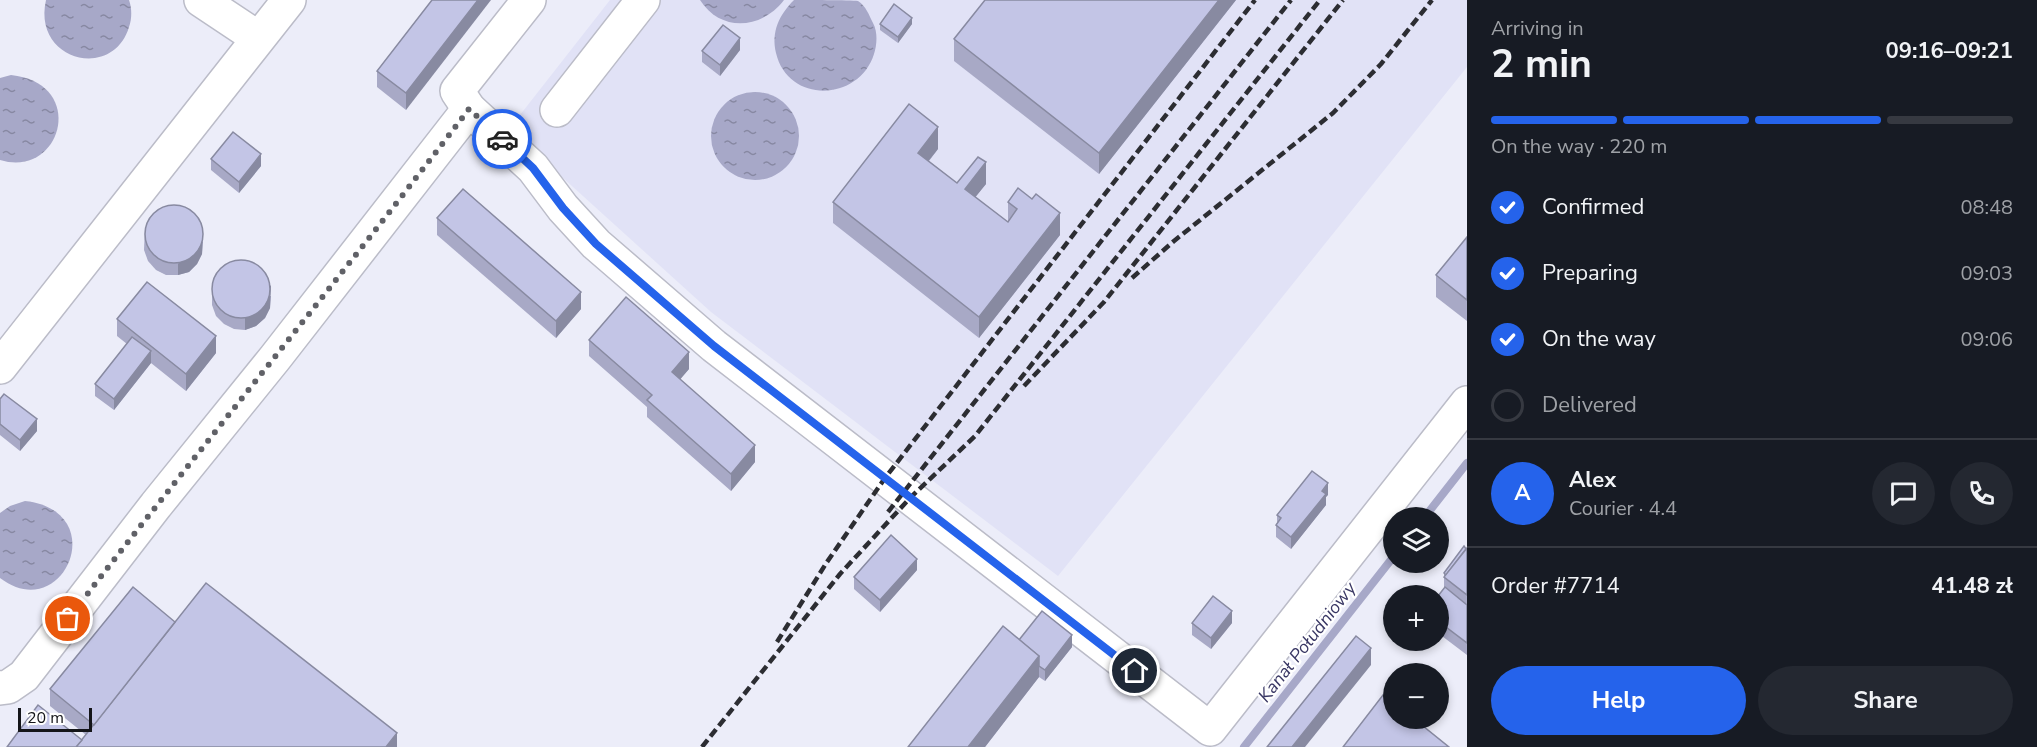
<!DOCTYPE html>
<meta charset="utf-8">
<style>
body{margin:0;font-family:"Nunito Sans",sans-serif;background:#242831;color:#f1f3f6;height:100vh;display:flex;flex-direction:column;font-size:22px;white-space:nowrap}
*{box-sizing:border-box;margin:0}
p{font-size:20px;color:#9ea1a6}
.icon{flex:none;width:33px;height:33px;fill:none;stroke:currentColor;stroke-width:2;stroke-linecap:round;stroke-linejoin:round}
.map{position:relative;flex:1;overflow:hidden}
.drawer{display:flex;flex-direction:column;background:#171b24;width:570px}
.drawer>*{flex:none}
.controls{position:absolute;left:1383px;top:507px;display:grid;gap:12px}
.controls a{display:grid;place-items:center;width:66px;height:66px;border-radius:50%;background:#171b24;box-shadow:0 3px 9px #0003;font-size:30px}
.scale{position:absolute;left:18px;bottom:15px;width:74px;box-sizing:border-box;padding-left:6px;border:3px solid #141519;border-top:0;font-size:16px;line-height:21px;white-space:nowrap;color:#141519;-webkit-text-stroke:4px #fff;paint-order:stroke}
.pin{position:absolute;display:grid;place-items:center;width:51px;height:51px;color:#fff;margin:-26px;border:3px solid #fff;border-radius:50%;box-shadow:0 2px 6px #0007}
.courier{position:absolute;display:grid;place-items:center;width:60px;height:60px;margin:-30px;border:4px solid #2563eb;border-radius:50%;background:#fff;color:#222;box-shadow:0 2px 8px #0007}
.head em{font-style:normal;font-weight:700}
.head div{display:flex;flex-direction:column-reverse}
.head{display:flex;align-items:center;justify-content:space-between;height:102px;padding:0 24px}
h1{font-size:39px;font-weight:700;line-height:45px}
.bar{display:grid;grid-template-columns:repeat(4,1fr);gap:9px 6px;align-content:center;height:72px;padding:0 24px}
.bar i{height:8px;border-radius:4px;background:#363941}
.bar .on{background:#2563eb}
.bar p{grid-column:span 4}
.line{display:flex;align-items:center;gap:15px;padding:0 24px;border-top:2px solid #363941}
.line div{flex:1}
.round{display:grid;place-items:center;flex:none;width:63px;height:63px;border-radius:32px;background:#242831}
ol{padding:0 24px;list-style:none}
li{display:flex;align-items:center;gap:18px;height:66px}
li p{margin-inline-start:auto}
li .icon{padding:6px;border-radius:50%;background:#2563eb;color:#fff;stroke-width:4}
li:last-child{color:#9ea1a6}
li i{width:33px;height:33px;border:3px solid #363941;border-radius:50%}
.primary-button{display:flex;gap:12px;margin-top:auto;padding:12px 24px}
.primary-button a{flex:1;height:69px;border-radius:36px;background:#2563eb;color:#fff;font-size:24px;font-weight:700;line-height:69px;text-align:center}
.primary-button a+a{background:#242831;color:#f1f3f6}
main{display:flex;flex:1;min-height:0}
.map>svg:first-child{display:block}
.built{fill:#e1e2f6}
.water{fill:url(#water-ripples)}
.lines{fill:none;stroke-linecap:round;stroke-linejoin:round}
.stream{stroke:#a7a8c8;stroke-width:8}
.minor-casing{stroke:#bbbcc8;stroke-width:36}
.minor{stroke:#fff;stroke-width:33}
.rail{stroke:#2c2d32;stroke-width:4.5;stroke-dasharray:9 4.5;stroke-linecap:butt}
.wall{fill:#a8a9c6}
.shaded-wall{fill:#888aa1}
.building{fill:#c3c5e6;stroke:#888aa1;stroke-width:1.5}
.done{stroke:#606167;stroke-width:6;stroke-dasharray:0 10.8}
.route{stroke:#2563eb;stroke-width:8}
.labels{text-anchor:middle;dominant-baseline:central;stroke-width:4.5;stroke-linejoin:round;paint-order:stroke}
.water-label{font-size:18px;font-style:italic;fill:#393764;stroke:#fff}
</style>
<main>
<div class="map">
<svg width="1467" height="747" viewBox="0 0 1467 747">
<defs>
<pattern id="water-ripples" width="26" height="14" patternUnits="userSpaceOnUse" patternTransform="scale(1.5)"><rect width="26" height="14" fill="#a7a8c8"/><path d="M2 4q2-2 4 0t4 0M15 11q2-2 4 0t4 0" fill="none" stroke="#8788a2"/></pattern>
</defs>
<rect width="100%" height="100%" fill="#ecedf9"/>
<polygon class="built" points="610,0 1467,0 1467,67 1058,576 711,312 509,129"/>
<g class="water">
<path d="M46,0H129C132,8 132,19 129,27C113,81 32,61 46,0Z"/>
<path d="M700,0H784C762,29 721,33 700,0Z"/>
<path d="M794,0C805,0 850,0 858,1C866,6 869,15 873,23C878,32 877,45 874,54C859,102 788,104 776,53C771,32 779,15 794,0Z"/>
<path d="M11,75C88,83 62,179 0,160V78Z"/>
<circle cx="755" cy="136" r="44"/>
<path d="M25,501C113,511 63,626 0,578V513L10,506Z"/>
</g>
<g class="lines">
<g class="stream">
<polyline points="1424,518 1467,463"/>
<polyline points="1244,747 1394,556"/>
</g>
<g class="minor-casing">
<g id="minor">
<polyline points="201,0 258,38"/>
<polyline points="529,0 457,91 469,109 533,168 563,208 596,244 714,346 1210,729 1467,403"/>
<polyline points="557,110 643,0"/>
<polyline points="0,367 289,0"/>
<polyline points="0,688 8,687 24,676 156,505 275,358 469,109"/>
</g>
</g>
<use href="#minor" class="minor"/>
<g class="rail">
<polyline points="1132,278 1174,241 1333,113 1381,64 1432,0"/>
<polyline points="1024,386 1104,302 1343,0"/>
<polyline points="888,512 1291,0"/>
<polyline points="777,642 827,562 885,478 1255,0"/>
<polyline points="702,747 840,574 910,498 975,436 1320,0"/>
</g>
</g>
<g class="wall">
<polygon points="432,0 406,110 377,87 377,71"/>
<polygon points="985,0 1236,0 1099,174 954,61 954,39"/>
<polygon points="880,24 912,24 898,43 880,30"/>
<polygon points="740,50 720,76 702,62 702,51"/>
<polygon points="938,149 929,161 957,183 986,184 975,197 1008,222 1008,202 1060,235 979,338 833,223 833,202"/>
<polygon points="211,159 261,166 239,193 211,170"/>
<polygon points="437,218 581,309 556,338 437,235"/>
<polygon points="145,227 203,242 202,254 197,264 189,272 178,275 166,275 156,270 148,261 144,250"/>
<polygon points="1467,237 1467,321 1436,297 1436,275"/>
<polygon points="212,293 271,296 270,308 265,318 256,326 245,330 234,329 224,324 216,316 212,305"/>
<polygon points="117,319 216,353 186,391 151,363 114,410 95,396 95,384 127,344 117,336"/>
<polygon points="589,340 689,369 680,379 755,462 731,491 647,417 647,407 589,356"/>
<polygon points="0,399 37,431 20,451 0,435"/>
<polygon points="1328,495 1326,497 1326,505 1291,549 1276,537 1276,525 1277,523 1277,515"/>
<polygon points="1467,548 1467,655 1438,633 1438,596 1444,588 1444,573"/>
<polygon points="917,570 880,612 854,589 854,577"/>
<polygon points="175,622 397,747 82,740 86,735 50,706 50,689"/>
<polygon points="1192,623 1232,623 1211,649 1192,635"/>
<polygon points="1020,640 1072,647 1045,681 1039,677 985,747 908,747"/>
</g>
<g class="shaded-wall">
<polygon points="478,0 491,0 406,110 406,93"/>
<polygon points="1219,0 1236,0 1099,174 1099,153"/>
<polygon points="912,18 912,24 898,43 898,37"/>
<polygon points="740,38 740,50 720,76 720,65"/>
<polygon points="938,127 938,149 918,174 918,153"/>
<polygon points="261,154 261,166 239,193 239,182"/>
<polygon points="986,162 986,184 965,210 965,189"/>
<polygon points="1060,213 1060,235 979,338 979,317"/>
<polygon points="203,230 202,254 197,264 189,272 178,275 178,264"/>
<polygon points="271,285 270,308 265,318 256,326 245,330 245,318"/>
<polygon points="581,292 581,309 556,338 556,321"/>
<polygon points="216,336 216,353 186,391 186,374"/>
<polygon points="151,351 151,363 114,410 114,399"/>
<polygon points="689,352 689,369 672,389 672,372"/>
<polygon points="37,419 37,431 20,451 20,440"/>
<polygon points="755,445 755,462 731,491 731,474"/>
<polygon points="1328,483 1328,495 1326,497 1326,505 1291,549 1291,537"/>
<polygon points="917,559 917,570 880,612 880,600"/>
<polygon points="1232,611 1232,623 1211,649 1211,638"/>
<polygon points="1072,635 1072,647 1045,681 1045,670"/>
<polygon points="1371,648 1371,665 1305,747 1292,747"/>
<polygon points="1039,656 1039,677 985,747 968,747"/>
<polygon points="397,733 397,747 386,747"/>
</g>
<g class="building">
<polygon points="432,0 478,0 406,93 377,71"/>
<polygon points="985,0 1219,0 1099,153 954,39"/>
<polygon points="894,4 912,18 898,37 880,24"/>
<polygon points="723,25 740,38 720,65 702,51"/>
<polygon points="909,104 938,127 918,153 957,183 978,157 986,162 965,189 1008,222 1017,209 1008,202 1018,188 1032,199 1036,194 1060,213 979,317 833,202"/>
<polygon points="233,132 261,154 239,182 211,159"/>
<polygon points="463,189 581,292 556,321 437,218"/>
<circle cx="174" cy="234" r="29"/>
<polygon points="1467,237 1467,300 1436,275"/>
<circle cx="241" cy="289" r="29"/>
<polygon points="147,282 216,336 186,374 117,319"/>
<polygon points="626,297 689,352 672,372 755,445 731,474 647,400 652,395 589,340"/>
<polygon points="132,337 151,351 114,399 95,384"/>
<polygon points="4,394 37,419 20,440 0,424 0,399"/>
<polygon points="1312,471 1328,483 1322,491 1326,494 1291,537 1276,525 1281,518 1277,515"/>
<polygon points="891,535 917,559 880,600 854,577"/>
<polygon points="1464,546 1466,549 1446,575 1444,573"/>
<polygon points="1467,548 1467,595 1444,577"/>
<polygon points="206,583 397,733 386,747 76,747"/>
<polygon points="133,587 175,622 94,725 50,689"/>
<polygon points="1445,587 1467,605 1467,643 1438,621 1438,596"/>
<polygon points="1213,596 1232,611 1211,638 1192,623"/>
<polygon points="1042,611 1072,635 1045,670 1039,666 1039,656 1019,640"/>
<polygon points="1003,626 1039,656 968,747 908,747"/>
<polygon points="1356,636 1371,648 1292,747 1267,747"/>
<polygon points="1383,695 1394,703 1394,718 1413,718 1449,747 1343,747"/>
<polygon points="38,705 82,740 76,747 7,747"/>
</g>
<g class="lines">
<path class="done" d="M68,619C200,448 338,281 469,109L502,139"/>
<polyline class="route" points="502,139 533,168 563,208 596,244 714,346 1135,671"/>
</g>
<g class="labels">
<g class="water-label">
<text transform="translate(1307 642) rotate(-52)">Kanał Południowy</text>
</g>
</g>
</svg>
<div class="controls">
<a><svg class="icon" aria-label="layers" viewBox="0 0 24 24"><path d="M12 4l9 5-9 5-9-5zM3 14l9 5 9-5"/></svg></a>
<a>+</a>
<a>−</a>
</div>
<div class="scale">20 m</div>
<div class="pin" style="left:68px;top:619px;background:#ea580c"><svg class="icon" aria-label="bag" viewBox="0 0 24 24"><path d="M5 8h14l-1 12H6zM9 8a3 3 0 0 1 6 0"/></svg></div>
<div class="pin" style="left:1135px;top:671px;background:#1f2937"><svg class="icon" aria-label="home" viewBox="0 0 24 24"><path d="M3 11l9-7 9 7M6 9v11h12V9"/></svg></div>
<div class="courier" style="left:502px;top:139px"><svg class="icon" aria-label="car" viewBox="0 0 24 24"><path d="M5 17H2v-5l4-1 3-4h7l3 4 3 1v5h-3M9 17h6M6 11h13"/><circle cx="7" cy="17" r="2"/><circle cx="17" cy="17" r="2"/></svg></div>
</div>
<section class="drawer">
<div class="head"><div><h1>2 min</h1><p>Arriving in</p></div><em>09:16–09:21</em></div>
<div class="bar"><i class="on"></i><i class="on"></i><i class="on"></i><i></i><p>On the way · 220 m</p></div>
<ol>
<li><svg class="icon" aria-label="check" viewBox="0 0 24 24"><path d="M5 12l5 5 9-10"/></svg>Confirmed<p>08:48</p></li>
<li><svg class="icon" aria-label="check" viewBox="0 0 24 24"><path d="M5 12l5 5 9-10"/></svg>Preparing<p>09:03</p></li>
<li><svg class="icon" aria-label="check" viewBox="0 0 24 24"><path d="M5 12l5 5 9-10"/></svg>On the way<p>09:06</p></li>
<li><i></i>Delivered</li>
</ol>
<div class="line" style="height:108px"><b class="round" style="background:#2563eb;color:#fff">A</b><div><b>Alex</b><p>Courier · 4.4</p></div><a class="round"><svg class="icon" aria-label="chat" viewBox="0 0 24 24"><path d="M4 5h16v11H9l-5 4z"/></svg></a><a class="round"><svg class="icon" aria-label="phone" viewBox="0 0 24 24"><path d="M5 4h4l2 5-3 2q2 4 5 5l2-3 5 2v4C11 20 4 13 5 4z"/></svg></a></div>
<div class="line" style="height:78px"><div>Order #7714</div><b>41.48 zł</b></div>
<div class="primary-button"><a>Help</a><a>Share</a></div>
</section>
</main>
